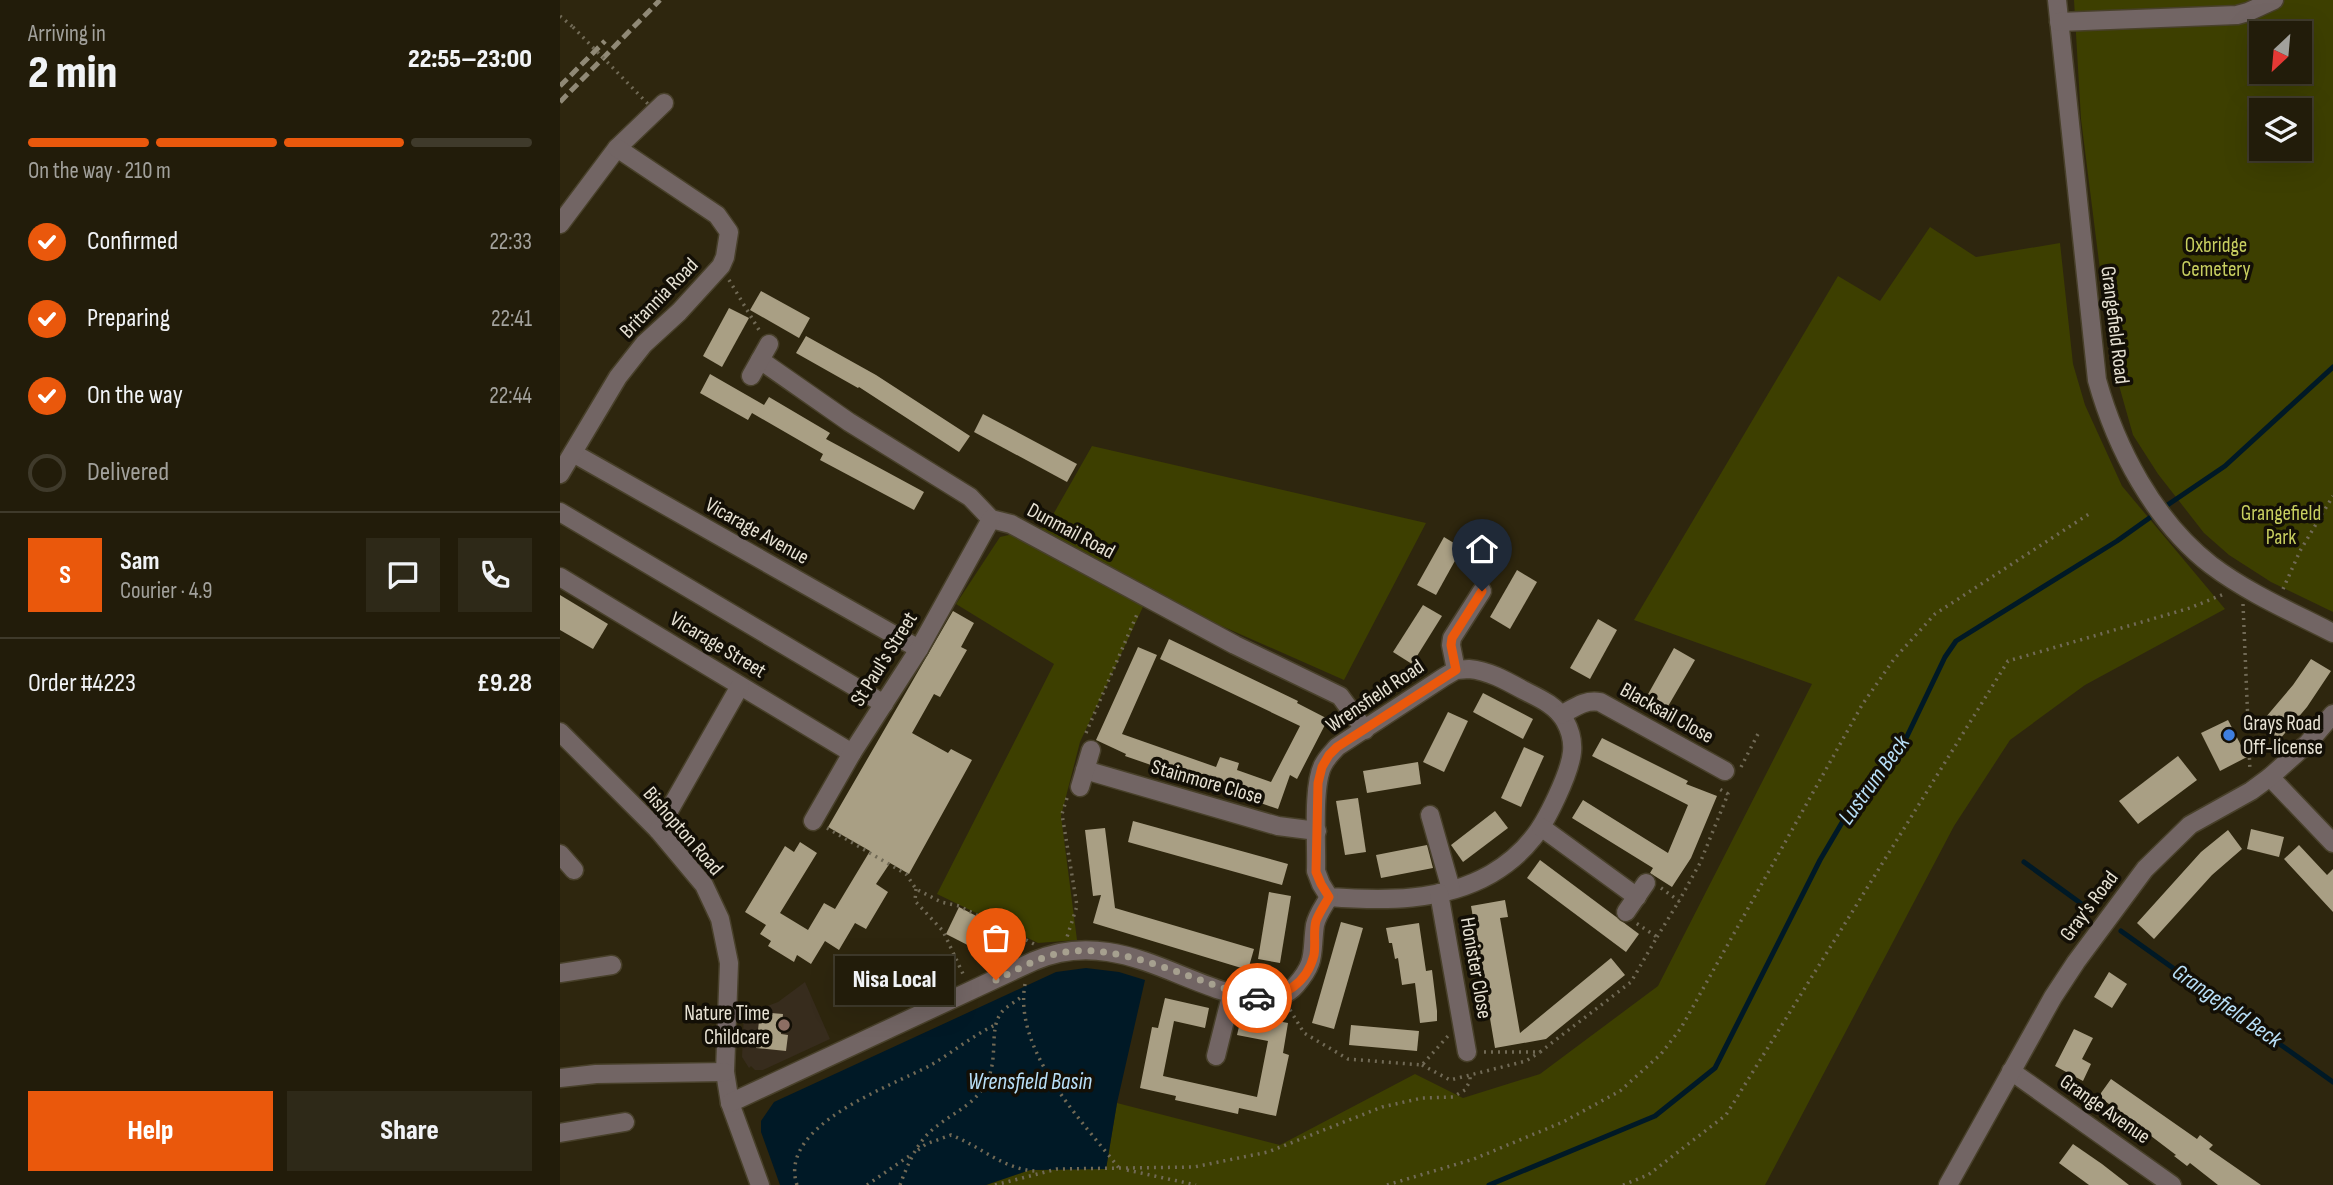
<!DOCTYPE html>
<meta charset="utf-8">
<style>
body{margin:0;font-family:"Sofia Sans Condensed",sans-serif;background:#2e2918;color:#f1f3f6;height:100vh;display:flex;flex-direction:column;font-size:26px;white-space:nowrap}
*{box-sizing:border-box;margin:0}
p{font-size:23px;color:#a2a19c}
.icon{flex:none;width:38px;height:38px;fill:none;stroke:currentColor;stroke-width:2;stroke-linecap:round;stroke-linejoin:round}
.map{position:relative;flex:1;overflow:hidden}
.drawer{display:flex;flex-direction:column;background:#221c0a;width:560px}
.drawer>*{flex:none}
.needle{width:46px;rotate:206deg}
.fabs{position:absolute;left:1689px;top:21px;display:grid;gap:14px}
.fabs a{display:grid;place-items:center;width:63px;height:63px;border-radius:0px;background:#221c0a;box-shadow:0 7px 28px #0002,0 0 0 2px #3f3a2b;font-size:35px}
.pin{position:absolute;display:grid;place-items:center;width:60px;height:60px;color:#fff;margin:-72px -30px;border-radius:50% 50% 50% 0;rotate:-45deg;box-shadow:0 0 7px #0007}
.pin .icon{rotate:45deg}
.courier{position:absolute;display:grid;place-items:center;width:70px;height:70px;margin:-35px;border:5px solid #ea580c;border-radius:50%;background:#fff;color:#222;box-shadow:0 2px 9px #0007}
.bubble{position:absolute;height:49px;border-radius:0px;background:#221c0a;box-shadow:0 7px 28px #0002,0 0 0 2px #3f3a2b;font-size:23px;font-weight:800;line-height:49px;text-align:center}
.head em{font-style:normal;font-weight:800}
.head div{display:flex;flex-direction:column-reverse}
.head{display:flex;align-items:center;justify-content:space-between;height:119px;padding:0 28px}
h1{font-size:46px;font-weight:800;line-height:52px}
.bar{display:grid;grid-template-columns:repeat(4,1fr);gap:10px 7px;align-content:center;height:84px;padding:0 28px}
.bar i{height:9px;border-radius:5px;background:#3f3a2b}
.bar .active{background:#ea580c}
.bar p{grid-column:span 4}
.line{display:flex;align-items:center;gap:18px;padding:0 28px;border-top:2px solid #3f3a2b}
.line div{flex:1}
.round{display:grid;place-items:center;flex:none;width:74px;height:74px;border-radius:0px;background:#2e2918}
ol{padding:0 28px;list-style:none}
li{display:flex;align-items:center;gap:21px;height:77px}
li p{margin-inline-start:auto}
li .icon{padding:7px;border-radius:50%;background:#ea580c;color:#fff;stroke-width:4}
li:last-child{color:#a2a19c}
li i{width:38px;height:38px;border:4px solid #3f3a2b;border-radius:50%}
.button{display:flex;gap:14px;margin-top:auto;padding:14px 28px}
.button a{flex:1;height:80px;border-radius:0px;background:#ea580c;color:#fff;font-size:28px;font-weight:800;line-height:80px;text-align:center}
.button a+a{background:#2e2918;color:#f1f3f6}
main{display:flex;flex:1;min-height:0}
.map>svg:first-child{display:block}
.education{fill:#372c1d}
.green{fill:#3d3f00;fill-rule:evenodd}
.water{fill:#001926}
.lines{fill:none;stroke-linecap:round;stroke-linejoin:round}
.stream{stroke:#001926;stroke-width:5}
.building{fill:#a99f84}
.minor-casing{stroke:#48402a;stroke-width:21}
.path{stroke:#716a56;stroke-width:3.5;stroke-dasharray:2 5;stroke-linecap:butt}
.minor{stroke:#726564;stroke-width:18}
.rail{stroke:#908976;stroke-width:5;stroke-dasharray:10 5;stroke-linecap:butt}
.path-bridge{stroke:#716a56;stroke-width:3.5;stroke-dasharray:2 5;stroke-linecap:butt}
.done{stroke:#a6a08f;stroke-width:7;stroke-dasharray:0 12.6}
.route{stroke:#ea580c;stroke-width:9}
.shop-dot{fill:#3f7fe0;stroke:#130f06;stroke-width:2.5}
.education-dot{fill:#8d6e63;stroke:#130f06;stroke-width:2.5}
.labels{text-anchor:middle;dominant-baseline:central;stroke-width:7;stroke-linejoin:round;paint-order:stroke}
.park-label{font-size:21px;fill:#c8cf60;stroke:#130f06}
.street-label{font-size:21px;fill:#e7e2d4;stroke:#130f06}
.poi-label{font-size:21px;fill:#e7e2d4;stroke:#130f06;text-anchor:start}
.water-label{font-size:23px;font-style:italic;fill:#b9e0f9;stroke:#130f06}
</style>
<main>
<section class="drawer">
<div class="head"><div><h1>2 min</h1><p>Arriving in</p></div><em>22:55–23:00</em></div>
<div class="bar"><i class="active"></i><i class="active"></i><i class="active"></i><i></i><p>On the way · 210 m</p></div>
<ol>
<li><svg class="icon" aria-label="check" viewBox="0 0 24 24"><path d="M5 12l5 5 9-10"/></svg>Confirmed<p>22:33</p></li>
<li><svg class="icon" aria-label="check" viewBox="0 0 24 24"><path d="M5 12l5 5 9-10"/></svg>Preparing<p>22:41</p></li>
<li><svg class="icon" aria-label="check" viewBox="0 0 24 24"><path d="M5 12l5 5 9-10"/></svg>On the way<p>22:44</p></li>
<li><i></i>Delivered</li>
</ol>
<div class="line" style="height:126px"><b class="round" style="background:#ea580c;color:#fff">S</b><div><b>Sam</b><p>Courier · 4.9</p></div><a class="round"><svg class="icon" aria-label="chat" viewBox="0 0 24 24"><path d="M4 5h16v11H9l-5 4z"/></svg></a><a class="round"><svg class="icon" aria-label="phone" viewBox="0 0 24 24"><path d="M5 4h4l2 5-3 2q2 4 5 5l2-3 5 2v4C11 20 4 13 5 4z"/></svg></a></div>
<div class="line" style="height:91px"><div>Order #4223</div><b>£9.28</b></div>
<div class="button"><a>Help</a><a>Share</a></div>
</section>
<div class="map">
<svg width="1773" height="1185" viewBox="0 0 1773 1185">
<rect width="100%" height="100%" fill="#2e260e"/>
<polygon class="education" points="245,982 270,1039 203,1070 195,1070 191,1066 189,1068 182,1057 184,1011 202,1008 218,1002"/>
<g class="green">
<path d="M1514,0H1773V612L1711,582L1669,555L1644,533L1598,474L1573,435L1551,357L1521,119ZM1701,33H1740V72H1701ZM1701,110H1740V149H1701Z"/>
<polygon points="1370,227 1416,257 1500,243 1513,364 1525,405 1562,486 1665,609 1525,685 1450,740 1394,826 1205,1185 426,1185 470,1170 546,1169 557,1103 720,1145 855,1074 903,1098 980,1074 1098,986 1252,684 1074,620 1278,276 1320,301"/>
<polygon points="532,446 866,523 784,680 589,594 520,742 501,816 517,940 478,943 377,894 494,664 396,604 440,537 486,527"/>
</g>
<polygon class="water" points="526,968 559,972 585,980 557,1103 546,1169 470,1170 426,1185 220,1185 201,1132 201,1121 214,1102 496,972"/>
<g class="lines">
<g class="stream">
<polyline points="1603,508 1665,466 1773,367"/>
<polyline points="1464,862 1530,910"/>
<polyline points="1561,931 1773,1082"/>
<polyline points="929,1185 1095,1116 1155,1068 1260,860 1290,809 1325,773 1339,753 1385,657 1396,641 1557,541 1595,514"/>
</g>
</g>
<g class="building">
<polygon points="201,291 250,318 239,338 190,310"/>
<polygon points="169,308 189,318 162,367 143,356"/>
<polygon points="246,336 316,375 410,436 399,452 299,387 298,388 236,353"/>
<polygon points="150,374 204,405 209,397 270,433 266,439 364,492 354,510 260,460 263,454 192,413 188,420 140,393"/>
<polygon points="423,414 517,464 507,482 414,432"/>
<polygon points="884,537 902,548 876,595 857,585"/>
<polygon points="957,570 977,582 950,629 930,617"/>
<polygon points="0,595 48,624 33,649 0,630"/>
<polygon points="863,605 882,616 852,664 833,652"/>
<polygon points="393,611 414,623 401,647 407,650 380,697 374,694 352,733 388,753 391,749 412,760 349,874 330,863 316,884 328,892 306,929 295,923 279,950 265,941 251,964 237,955 234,962 208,946 211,941 200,934 206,925 185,912 225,846 234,852 240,842 257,853 220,913 248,930 264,903 275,909 310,851 268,827"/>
<polygon points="1038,619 1057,630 1030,679 1010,668"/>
<polygon points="609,639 738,701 737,703 768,719 737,779 730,775 718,809 565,756 566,754 536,740 578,647 597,655 562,734 656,767 660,757 679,763 677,770 711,782 740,726 600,659"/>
<polygon points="1114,648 1135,660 1107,708 1087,696"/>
<polygon points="1751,659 1771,671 1747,707 1719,740 1700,724 1733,685"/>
<polygon points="923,693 973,719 963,739 913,712"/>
<polygon points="888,712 908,721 884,772 863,762"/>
<polygon points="1668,720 1687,757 1660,771 1641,733"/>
<polygon points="1042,738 1128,781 1126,784 1157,796 1131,858 1112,887 1090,873 1093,868 1012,818 1023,800 1108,853 1128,805 1032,756"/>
<polygon points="964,747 984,756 961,807 941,798"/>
<polygon points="1618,756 1637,780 1578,824 1559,801"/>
<polygon points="858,762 861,784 807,793 803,771"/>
<polygon points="798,798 806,852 785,855 776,801"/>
<polygon points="935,811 948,828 903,862 891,845"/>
<polygon points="573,821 728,864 722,885 568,842"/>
<polygon points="545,828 555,908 694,949 688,970 533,923 541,895 533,896 525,830"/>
<polygon points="1691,829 1724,837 1719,857 1687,849"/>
<polygon points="1668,830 1682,849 1652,875 1594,939 1577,923 1641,852"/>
<polygon points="867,845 873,868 821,878 816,855"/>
<polygon points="1739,845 1767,875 1773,869 1773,912 1724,859"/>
<polygon points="980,860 1079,934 1066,952 967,878"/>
<polygon points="709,892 731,896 720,963 698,959"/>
<polygon points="945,900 948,917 940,918 960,1033 1051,958 1065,975 986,1039 935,1048 911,906"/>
<polygon points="399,907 451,934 437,960 386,934"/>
<polygon points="781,922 803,928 774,1029 752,1023"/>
<polygon points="859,923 866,971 872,970 877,1011 877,1021 860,1023 855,983 842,985 838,958 835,959 832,943 829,943 826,928"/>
<polygon points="1549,972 1567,984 1552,1008 1534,997"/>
<polygon points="605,998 649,1008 645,1028 614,1021 603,1076 697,1097 708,1041 677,1035 682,1014 728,1023 723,1053 729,1055 716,1116 679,1108 678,1114 615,1100 616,1096 580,1088 592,1027 598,1028"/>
<polygon points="200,1012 223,1014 221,1034 228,1035 226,1051 196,1048"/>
<polygon points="791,1025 859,1031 857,1051 789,1045"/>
<polygon points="1514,1029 1533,1038 1522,1059 1531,1064 1523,1081 1495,1066"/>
<polygon points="1551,1079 1637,1139 1640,1135 1653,1145 1649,1149 1701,1185 1658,1185 1630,1163 1627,1166 1614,1156 1616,1155 1541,1098 1541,1093"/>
<polygon points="1513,1144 1542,1164 1569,1185 1529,1185 1499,1163"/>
</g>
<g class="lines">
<g class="minor-casing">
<g id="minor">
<path d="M1497,0L1537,380C1556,448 1594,521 1651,565C1688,593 1732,612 1773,633"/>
<polyline points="1499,22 1677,15 1688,12 1714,0"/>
<polyline points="0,224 57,148 104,103"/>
<polyline points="200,360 289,422 410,497 431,519 451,524 675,645 780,696 805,730"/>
<polyline points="191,376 209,344"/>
<polyline points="13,453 359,649"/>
<polyline points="0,474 58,377 84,344 119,312 161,266 165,257 169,232 157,215 57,148"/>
<polyline points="0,512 324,704"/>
<polyline points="0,577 292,753"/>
<path d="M909,669C929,671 945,680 963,690C979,698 996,705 1005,721C1010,730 1013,742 1012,752C1010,773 986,823 972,839C961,853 946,865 931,874C882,902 823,901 769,897L761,884L756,871C757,845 752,786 763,765C767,757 772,753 777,747L884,677L896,670Z"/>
<polyline points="896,670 891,645 892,638 922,591"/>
<path d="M1001,715C1014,708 1025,699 1040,702L1165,771"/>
<polyline points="0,732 98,830 144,885 160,919 169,963 165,1072 170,1103 200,1185"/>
<polyline points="525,770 718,826 757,831"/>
<polyline points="1710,777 1773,843"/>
<polyline points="520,787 531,750"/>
<polyline points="870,815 891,889"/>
<polyline points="253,821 292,753 359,649 431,519"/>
<polyline points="981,827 1077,897"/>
<polyline points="98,830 180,686"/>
<polyline points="0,854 14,870"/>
<polyline points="879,893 907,1052"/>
<polyline points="1066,912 1086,883"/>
<polyline points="0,973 52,965"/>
<polyline points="656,1056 672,992"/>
<polyline points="1451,1071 1612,1185"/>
<polyline points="0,1078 36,1074 165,1072"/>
<path d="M170,1103L474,961C497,951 523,948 548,952C597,959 649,993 697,999C711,1000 727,996 736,985C757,961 751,953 755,925C757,915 764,906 769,897"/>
<polyline points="0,1133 65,1122"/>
<polyline points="1388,1185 1493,997 1516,962 1585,869 1630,825 1691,791 1710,777 1748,743 1773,714"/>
</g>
</g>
<g class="path">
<polyline points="0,16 13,27"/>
<polyline points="169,280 199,330"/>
<polyline points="1723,589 1740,551 1773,496"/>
<polyline points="1683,604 1690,771"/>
<polyline points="526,733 578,612"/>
<polyline points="1181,767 1200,730"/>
<polyline points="507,798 502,814 517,906 507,937"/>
<polyline points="267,828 346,874 356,889 381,902 399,906 474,944"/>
<polyline points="1101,888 1119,901 1140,863 1168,794 1156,787"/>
<polyline points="356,889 355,901 383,931 404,976"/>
<polyline points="1097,937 1119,901"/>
<path d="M465,984C453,1050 521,1120 559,1168"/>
<polyline points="730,1010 744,1033 788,1059 862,1065 888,1036"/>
<polyline points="924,1052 980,1052 1071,982 1097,937 1076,923"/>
<polyline points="862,1065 890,1080 966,1061 980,1052"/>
<path d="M358,1150L366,1144L391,1135C420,1146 443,1169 475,1171"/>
<polyline points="567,1170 636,1185"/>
<path d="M237,1185C217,1125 330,1087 371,1065C393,1052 412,1036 435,1025"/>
<polyline points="307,1185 352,1154"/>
<path d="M340,1185C347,1166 356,1144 372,1130C390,1114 412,1107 425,1085C440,1059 428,1031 441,1013C446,1006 456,1002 462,996"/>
<polyline points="435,1185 497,1169 634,1167 708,1152 822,1107 862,1098 893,1097 905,1090 910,1081 910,1075"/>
<polyline points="827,1185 914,1159 1003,1122 1060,1091 1101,1054 1121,1028 1302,705 1334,659 1375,614 1532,512"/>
<polyline points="1063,1185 1088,1175 1166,1115 1448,661 1630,608 1664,594"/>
</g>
<use href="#minor" class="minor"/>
<g class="rail">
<polyline points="0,86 45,41"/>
<polyline points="0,102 100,0"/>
</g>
<polyline class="path-bridge" points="13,27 91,107"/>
</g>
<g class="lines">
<path class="done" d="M436,980C456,970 477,958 500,953C560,940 637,984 697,998"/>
<path class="route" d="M697,998C724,998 747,983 754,955C756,944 753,932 756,921C759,913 765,904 769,897L761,884L756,872L758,783L762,767L769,755L777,747L896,670L891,645L892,638L922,591"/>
</g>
<circle class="shop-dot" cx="1669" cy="735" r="7"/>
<circle class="education-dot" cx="224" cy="1025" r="7"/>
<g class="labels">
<g class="park-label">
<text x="1656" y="245">Oxbridge<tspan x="1656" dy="24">Cemetery</tspan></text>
<text x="1721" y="513">Grangefield<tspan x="1721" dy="24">Park</tspan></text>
</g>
<g class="street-label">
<text transform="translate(99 298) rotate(-46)">Britannia Road</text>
<text transform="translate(1555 325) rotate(83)">Grangefield Road</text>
<text transform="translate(197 531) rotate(29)">Vicarage Avenue</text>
<text transform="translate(511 531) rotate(28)">Dunmail Road</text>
<text transform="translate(158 645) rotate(31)">Vicarage Street</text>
<text transform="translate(324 659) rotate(-58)">St Paul's Street</text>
<text transform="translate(815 696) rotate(-34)">Wrensfield Road</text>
<text transform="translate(1107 713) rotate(29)">Blacksail Close</text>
<text transform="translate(647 782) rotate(16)">Stainmore Close</text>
<text transform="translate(123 831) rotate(49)">Bishopton Road</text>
<text transform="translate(1529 906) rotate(-53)">Gray's Road</text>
<text transform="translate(916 968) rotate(80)">Honister Close</text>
<text transform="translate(1545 1109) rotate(35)">Grange Avenue</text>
</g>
<g class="poi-label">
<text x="1683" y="723">Grays Road<tspan x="1683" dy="24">Off-license</tspan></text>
<text x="210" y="1013" text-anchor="end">Nature Time<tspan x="210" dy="24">Childcare</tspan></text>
</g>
<g class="water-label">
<text transform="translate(1314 780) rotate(-54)">Lustrum Beck</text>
<text transform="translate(1667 1006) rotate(35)">Grangefield Beck</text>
<text x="470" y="1082">Wrensfield Basin</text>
</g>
</g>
</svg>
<div class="fabs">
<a><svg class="needle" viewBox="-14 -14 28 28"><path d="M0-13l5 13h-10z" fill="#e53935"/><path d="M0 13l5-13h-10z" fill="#a2a19c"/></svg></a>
<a><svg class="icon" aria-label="layers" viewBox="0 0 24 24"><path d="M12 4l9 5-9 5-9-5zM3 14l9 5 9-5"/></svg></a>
</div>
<div class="pin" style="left:436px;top:980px;background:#ea580c"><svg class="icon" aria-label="bag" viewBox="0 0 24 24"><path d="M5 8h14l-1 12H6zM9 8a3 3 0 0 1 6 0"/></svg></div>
<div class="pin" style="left:922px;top:591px;background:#1f2937"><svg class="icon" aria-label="home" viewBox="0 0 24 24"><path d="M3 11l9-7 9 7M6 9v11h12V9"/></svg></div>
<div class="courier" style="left:697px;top:998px"><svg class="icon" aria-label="car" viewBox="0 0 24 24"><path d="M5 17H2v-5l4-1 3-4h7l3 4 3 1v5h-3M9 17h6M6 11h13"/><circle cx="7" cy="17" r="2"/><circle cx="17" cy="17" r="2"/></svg></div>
<div class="bubble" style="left:275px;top:956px;width:119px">Nisa Local</div>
</div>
</main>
